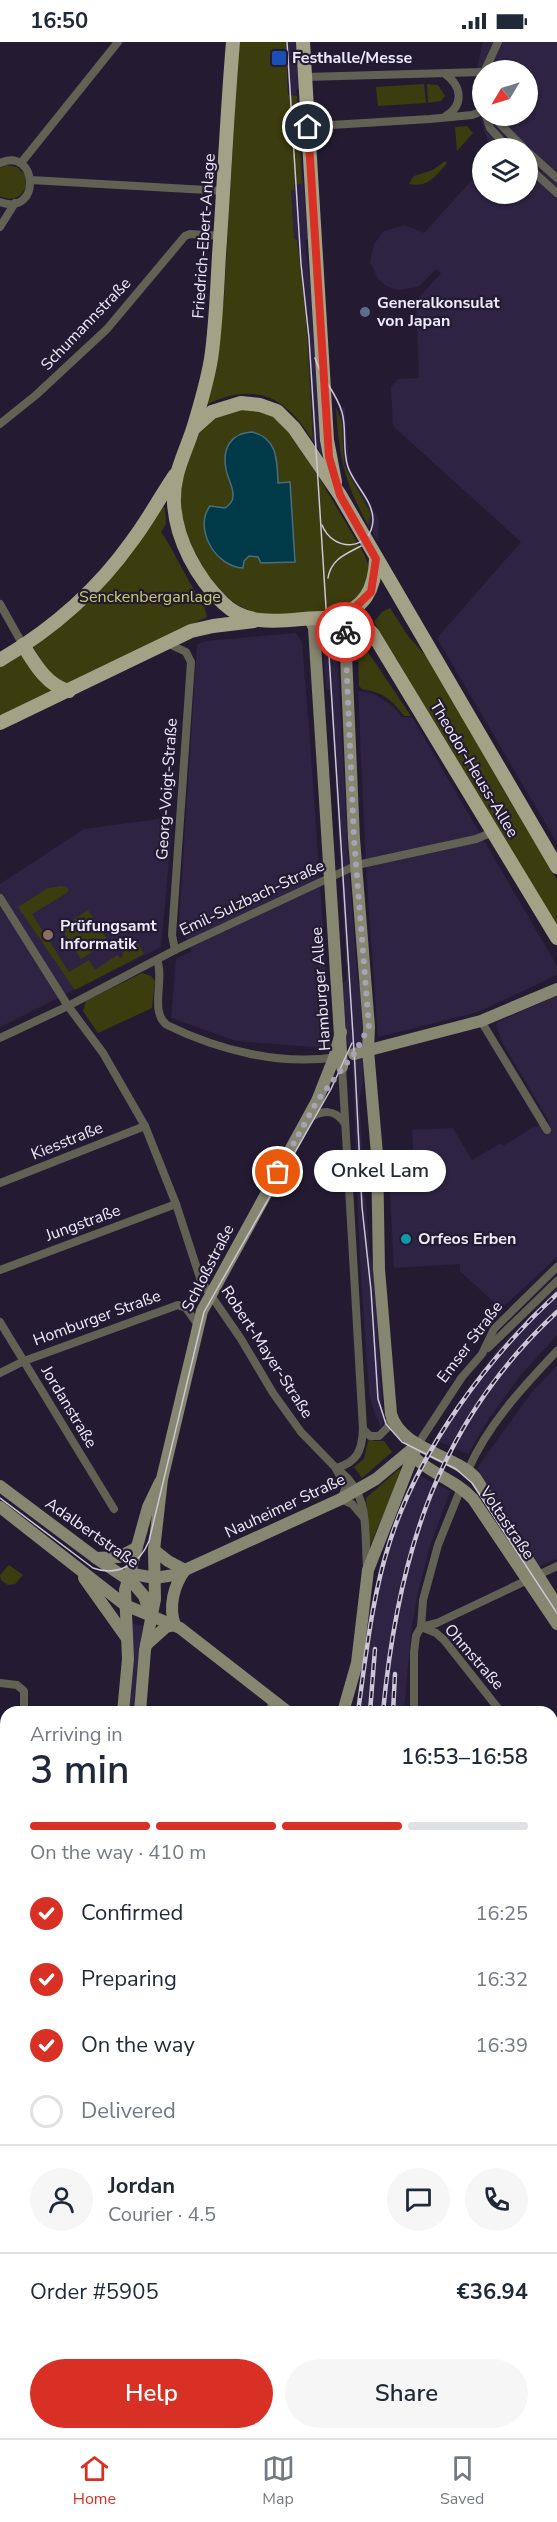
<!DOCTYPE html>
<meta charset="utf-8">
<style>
body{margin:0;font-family:"Nunito Sans",sans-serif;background:#f6f6f7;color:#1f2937;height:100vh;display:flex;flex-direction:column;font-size:22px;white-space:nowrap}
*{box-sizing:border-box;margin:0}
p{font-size:20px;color:#747a83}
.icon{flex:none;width:33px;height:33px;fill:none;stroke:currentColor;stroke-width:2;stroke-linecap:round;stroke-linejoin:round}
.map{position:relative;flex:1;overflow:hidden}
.details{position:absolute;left:0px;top:1664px;width:558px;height:734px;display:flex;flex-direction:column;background:#fff;border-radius:18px 18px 0 0;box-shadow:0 2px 4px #0004}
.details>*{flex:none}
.needle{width:39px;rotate:232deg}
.controls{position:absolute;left:472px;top:18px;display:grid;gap:12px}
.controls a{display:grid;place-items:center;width:66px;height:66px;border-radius:50%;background:#fff;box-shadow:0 2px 4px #0004;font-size:30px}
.pin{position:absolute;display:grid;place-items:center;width:51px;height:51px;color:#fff;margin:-26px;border:3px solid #fff;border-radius:50%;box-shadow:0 2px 6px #0007}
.courier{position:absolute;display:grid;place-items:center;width:60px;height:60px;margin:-30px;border:4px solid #d93025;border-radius:50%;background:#fff;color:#222;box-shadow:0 2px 8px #0007}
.bubble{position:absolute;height:42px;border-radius:21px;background:#fff;box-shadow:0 2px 4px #0004;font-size:20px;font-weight:600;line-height:42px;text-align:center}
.overview em{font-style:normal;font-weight:600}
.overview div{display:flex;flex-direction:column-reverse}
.overview{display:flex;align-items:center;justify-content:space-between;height:102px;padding:0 30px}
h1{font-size:39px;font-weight:600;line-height:45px}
.bar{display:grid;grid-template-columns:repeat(4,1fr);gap:9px 6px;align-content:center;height:72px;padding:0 30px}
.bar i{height:8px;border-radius:4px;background:#e0e1e3}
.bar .selected{background:#d93025}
.bar p{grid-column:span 4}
.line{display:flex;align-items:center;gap:15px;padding:0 30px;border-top:2px solid #e0e1e3}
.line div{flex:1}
.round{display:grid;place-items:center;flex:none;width:63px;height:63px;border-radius:32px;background:#f6f6f7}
ol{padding:0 30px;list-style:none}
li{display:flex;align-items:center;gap:18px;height:66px}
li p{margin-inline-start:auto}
li .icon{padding:6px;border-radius:50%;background:#d93025;color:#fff;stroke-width:4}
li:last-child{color:#747a83}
li i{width:33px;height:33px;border:3px solid #e0e1e3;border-radius:50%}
.cta{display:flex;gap:12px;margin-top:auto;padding:12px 30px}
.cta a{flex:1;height:69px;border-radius:36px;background:#d93025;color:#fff;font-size:24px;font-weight:600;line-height:69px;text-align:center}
.cta a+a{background:#f6f6f7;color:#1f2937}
.status{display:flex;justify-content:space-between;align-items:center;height:42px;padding:0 30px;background:#fff;direction:ltr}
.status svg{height:16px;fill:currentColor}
.menu{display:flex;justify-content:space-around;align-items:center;height:84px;border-top:2px solid #e0e1e3;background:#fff;font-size:16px;color:#747a83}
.menu a{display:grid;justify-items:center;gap:3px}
.menu .selected{color:#d93025}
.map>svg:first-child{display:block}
.built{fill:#2e2342;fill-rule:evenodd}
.green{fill:#3b3d0e}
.water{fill:#003947;stroke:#486e7d;stroke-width:1.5}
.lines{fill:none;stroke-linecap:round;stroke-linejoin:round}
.street{stroke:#626154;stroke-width:8}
.secondary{stroke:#878670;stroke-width:12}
.primary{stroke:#a4a286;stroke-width:14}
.tram{stroke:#ccc6d8;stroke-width:1.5}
.rail-casing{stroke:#ccc6d8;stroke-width:4.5}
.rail{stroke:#241b33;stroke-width:2;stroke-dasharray:7;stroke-linecap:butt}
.done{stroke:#a8a2b5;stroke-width:6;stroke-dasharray:0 10.8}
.route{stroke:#d93025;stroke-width:8}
.transit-dot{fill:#1a4fb4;stroke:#241b33;stroke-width:2}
.service-dot{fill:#5c6f8a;stroke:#241b33;stroke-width:2}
.education-dot{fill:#8d6e63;stroke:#241b33;stroke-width:2}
.culture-dot{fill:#0f9aa8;stroke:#241b33;stroke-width:2}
.labels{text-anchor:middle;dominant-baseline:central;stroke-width:4.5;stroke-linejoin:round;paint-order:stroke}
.poi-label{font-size:16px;font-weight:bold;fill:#efeafb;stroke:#241b33;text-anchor:start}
.street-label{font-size:16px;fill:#efeafb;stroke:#241b33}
.park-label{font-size:16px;fill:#c7ce65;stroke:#241b33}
</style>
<div class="status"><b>16:50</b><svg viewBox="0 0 49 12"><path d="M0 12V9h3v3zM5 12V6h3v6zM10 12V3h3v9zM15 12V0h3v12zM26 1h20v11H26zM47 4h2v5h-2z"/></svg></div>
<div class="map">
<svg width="557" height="2396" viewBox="0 0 557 2396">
<rect width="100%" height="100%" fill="#241b33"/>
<g class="built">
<polygon points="286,0 298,0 301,46 296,47 308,197 305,198 314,276 324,416 313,399 306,274 297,198 294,198 291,148 294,147"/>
<path d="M483,0H557V801L437,596L521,500L393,384L391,345L398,337L419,336L416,259L441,231L436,227L418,245L398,248L386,244L378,237L370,220L374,202L384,189L405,183L424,191L483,126V152H528V106H490L477,67L475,34ZM483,28H528V74H483Z"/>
<polygon points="335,351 342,365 345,365 349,424 379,478 378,499 368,483 371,473 367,464 344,423 342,381"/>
<polygon points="336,587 349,828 358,940 361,945 363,1040 359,1058 370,1216 374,1227 382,1364 385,1374 381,1386 374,1370 369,1350 360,1219 352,1009 347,1001 342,942 347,937 330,648 326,646 322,588"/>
<polygon points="296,591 302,600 310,699 331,1002 327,1006 236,999 171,976 176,917 192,909 179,881 197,603 205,599"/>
<polygon points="358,649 374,652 393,664 402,675 412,675 557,924 557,933 478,970 378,995 366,826"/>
<polygon points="173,775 161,905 0,985 0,842 84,787"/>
<polygon points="557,954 557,1215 501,1267 460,1229 460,1222 394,1226 388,1115 413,1108 412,1088 453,1086 472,1118 501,1101 503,1104 532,1086 550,1081 502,1000 496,983 497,980"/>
<polygon points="557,1246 557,1293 520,1334 490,1375 468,1412 435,1398 463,1354 500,1304"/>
<polygon points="557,1324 557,1517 537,1525 477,1426 532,1350"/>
<polygon points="416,1432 450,1449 430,1504 418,1550 411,1590 404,1669 355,1670 370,1565 381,1519 401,1464"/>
<polygon points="129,1581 143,1584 139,1607 135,1669 125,1670"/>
<polygon points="552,1979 557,1984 557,2396 498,2396 491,2391 552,2391"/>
<polygon points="303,2391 378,2391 375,2396 302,2396"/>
</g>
<g class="green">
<path d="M239,0H286L288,53L297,54L302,142H294V148H291L294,197L297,198L306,274L313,399C286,354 255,339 205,363L224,258Z"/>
<polygon points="424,42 426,61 378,64 376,45"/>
<polygon points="427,42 438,43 445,54 441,59 428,61"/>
<polygon points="467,84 473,91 457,109 455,85"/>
<path d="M445,119L447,121C436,134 428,146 409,142L414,134L433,128Z"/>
<path d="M6,123L17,125L25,133L26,145C21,156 11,160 0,154V126Z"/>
<path d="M336,365L342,381L344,423L371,472L368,483C344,439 339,415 336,365Z"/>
<path d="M230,367H260L283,380L309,419L363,510L368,522V542L359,556L342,566L332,568C306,570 270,579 246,567C211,552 181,495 181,458C181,442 185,428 190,413C197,392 208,374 230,367Z"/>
<path d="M162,465L165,466L166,482L161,490C171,504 177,518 185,532C193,548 204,558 207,575L68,641C52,638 40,618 33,604C90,566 124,521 162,465Z"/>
<polygon points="390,566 408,594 427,615 557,838 557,886 374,580 382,570"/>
<path d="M358,602L364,604L368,610L411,674H404C390,655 383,651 362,647L359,644Z"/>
<polygon points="21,612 52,650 0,675 0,625"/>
<polygon points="62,844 69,847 67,851 32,872 69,930 89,918 95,928 117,913 120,916 123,914 122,910 138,901 144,912 75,948 18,865 48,846"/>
<polygon points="88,868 109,900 81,917 61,886"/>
<polygon points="142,931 151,934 155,939 152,966 98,991 83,969 86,959"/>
<polygon points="369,1396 374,1399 384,1399 392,1410 362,1436 354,1425 364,1417"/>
<polygon points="399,1427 402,1429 369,1506 366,1456"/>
<polygon points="9,1523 23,1533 15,1542 8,1543 1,1538 0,1533"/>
<polygon points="0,1731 6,1732 6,1854 0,1853"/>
<polygon points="0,1988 6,1989 6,2103 0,2102"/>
</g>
<path class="water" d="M252,390C278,396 277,419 278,441L290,440L295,520L261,521L258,515L249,514L244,519L243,526C216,525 193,487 210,464L225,466C229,463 233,460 233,454C234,446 227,435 226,427C222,406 231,391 252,390Z"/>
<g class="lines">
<g class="street">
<polyline points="485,28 498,0"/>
<path d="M445,32C462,44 464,63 446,74"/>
<polyline points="305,35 483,30"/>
<polyline points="486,74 490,86 508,106"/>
<polyline points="492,74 524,106"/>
<polyline points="311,99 318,88 331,83 430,77 472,73 483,69"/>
<polyline points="528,110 557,136"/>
<path d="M0,121C38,104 42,175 0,160"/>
<polyline points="21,121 118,0"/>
<polyline points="528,125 557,151"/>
<polyline points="31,138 224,149"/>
<polyline points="0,185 15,161"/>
<polyline points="0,382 36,353 107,287 185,194 190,192 221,194"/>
<polyline points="0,562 23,603"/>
<polyline points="167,601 186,610 191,620 172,893 175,908"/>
<polyline points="0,856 68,964 103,1011 145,1084 176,1162 201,1239 241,1297 273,1351 301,1390 335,1425 346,1445 341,1457 352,1462 364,1476"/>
<path d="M157,918C165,937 149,970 167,983C218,1008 280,1024 337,1015"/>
<polyline points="481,979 547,1088"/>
<polyline points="0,996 68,964 175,908 357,823 476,797 493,790"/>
<path d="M308,1077C322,1068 335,1066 345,1082"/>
<polyline points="0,1141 145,1084"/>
<polyline points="0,1228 176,1162"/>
<polyline points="0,1280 114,1467"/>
<polyline points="488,1306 557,1239"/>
<polyline points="0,1331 24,1319 178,1263 186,1266 198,1283"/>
<polyline points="363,1387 370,1394 379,1394 388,1385 391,1372"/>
<polyline points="418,1402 462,1335 482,1312 494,1287 557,1225"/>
<path d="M336,1426C358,1420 362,1408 363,1387L342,1025"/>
<path d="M468,1428C488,1382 523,1345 557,1309"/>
<path d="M340,1429C371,1454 364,1488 367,1525"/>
<polyline points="421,1585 437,1581 557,1524"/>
<polyline points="424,1586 436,1591 444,1598 501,1670"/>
<polyline points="0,1641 17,1643 24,1649 24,1670"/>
<polyline points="267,1670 275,1659"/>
<polyline points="414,1670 414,1610 416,1594 421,1585 423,1558 438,1503 459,1451 459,1444"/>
<polyline points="0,1726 6,1727"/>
<polyline points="552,1732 557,1738"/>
<polyline points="552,1775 557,1771"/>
<polyline points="0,1858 6,1859"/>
<polyline points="552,1979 557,1984"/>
<polyline points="0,2120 6,2122"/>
<polyline points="0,2247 6,2248"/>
<polyline points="430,2391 441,2396"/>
<polyline points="0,2394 8,2396"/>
<polyline points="152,2396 153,2391"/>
<polyline points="380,2396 382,2391"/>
</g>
<g class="secondary">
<path d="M349,571L345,590L354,797L369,985L368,1008L377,1112L379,1227L391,1372C401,1407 452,1412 475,1435L557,1563"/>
<polyline points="310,577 314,586 342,1025"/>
<polyline points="354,1012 481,979 557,947"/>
<path d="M414,1415C431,1432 456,1438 473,1457L557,1582"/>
<polyline points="0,1444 96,1516 133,1541 144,1554 151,1575"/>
<polyline points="0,1465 125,1563 180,1586 288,1670"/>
<path d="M154,1508L168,1519L185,1528C174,1543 168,1565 175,1583"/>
<polyline points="96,1516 119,1515 136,1506"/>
<polyline points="127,1535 133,1532 155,1536 174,1533 341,1457 376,1437 418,1402"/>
<polyline points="84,1536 126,1595"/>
<polyline points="146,1603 166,1585 175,1583"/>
<polyline points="123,1670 128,1617 125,1548 148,1465 160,1440"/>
<polyline points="140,1670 145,1608 155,1557 154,1508 162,1437 202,1269 317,1059 334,1016 341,990"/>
<polyline points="343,1670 357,1621 368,1528 416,1406"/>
<polyline points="50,2396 50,2391"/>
<polyline points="63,2396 63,2391"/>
</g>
<g class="primary">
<path d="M233,0C227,71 224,142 219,213C217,248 216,283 211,317C207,341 200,364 193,387C184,414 173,432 174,461C176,498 197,536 223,561C266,603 335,552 373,592L557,896"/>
<polyline points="303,0 327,398 335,440"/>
<polyline points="194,386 212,370 241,361 260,363 277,369 294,386 340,453 557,825"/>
<path d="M334,575C365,567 375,547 376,517"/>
<path d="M23,603C34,621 47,644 69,649"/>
<path d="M0,618C51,588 98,547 132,499C148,478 160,455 175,433"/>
<polyline points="0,681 191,589 213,584 254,579"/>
</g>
<g class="tram">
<polyline points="287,0 301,222 309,296 355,1025 362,1165 371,1248 378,1357 386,1382 402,1400 456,1427 472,1441 557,1571"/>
<path d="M315,316C321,336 336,350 342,370C347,388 342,407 348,425C354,443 373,458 373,478C372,509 333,511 322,483"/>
<path d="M328,536C331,517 346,512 361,504"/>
<path d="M0,1456L93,1526C117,1535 140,1522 149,1499L204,1270L331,1047L352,1001"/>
</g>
<g class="rail-casing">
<g id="rail">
<path d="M358,1670C366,1613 372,1554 390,1499C420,1407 486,1317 557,1252"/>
<polyline points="370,1670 375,1607"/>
<path d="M383,1670C398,1512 438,1380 557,1270"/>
<polyline points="393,1670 395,1632"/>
<polyline points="512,2391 519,2396"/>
<polyline points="306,2396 307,2391"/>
<polyline points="321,2396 321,2391"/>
<polyline points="333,2396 334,2391"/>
</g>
</g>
<use href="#rail" class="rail"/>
</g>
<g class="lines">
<polyline class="done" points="278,1130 317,1059 354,1012 369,985 354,797 345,590"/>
<polyline class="route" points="308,85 329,415 340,453 376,517 371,550 349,571 345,590"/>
</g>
<rect class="transit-dot" x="271" y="8" width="16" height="16" rx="3"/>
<circle class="service-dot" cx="365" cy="270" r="6"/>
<circle class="education-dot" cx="48" cy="893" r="6"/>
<circle class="culture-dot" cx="406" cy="1197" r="6"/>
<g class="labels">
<g class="poi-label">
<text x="292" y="16">Festhalle/Messe</text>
<text x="377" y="261">Generalkonsulat<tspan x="377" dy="18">von Japan</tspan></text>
<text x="60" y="884">Prüfungsamt<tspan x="60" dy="18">Informatik</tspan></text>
<text x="418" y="1197">Orfeos Erben</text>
</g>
<g class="street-label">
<text transform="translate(204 194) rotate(-86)">Friedrich-Ebert-Anlage</text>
<text transform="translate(86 282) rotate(-46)">Schumannstraße</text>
<text transform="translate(474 727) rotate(59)">Theodor-Heuss-Allee</text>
<text transform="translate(167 747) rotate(-86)">Georg-Voigt-Straße</text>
<text transform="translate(252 856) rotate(-25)">Emil-Sulzbach-Straße</text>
<text transform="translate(321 947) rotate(-94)">Hamburger Allee</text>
<text transform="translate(67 1099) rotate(-22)">Kiesstraße</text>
<text transform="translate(83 1181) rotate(-20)">Jungstraße</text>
<text transform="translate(208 1226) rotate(-63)">Schloßstraße</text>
<text transform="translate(97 1276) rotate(-20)">Homburger Straße</text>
<text transform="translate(470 1300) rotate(-53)">Emser Straße</text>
<text transform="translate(267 1310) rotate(57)">Robert-Mayer-Straße</text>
<text transform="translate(69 1365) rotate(59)">Jordanstraße</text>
<text transform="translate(285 1464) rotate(-25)">Nauheimer Straße</text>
<text transform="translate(507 1481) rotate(56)">Voltastraße</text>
<text transform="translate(92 1491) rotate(35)">Adalbertstraße</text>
<text transform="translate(474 1615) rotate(49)">Ohmstraße</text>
</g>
<g class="park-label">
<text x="150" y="555">Senckenberganlage</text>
</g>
</g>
</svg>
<div class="controls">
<a><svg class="needle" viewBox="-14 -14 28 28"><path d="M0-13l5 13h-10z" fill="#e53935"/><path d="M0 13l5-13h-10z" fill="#747a83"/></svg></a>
<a><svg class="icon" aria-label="layers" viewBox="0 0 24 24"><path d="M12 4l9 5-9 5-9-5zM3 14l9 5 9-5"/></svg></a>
</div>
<div class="pin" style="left:278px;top:1130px;background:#ea580c"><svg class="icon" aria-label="bag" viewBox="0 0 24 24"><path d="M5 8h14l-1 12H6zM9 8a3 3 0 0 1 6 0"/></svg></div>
<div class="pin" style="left:308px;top:85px;background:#1f2937"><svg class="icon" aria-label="home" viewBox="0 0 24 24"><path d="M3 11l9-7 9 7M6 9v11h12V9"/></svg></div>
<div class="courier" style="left:345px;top:590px"><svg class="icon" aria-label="bike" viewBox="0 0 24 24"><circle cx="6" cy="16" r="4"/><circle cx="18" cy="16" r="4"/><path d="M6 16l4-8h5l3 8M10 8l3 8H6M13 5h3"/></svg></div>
<div class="bubble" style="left:314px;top:1108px;width:132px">Onkel Lam</div>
<section class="details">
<div class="overview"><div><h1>3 min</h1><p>Arriving in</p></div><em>16:53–16:58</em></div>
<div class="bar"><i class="selected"></i><i class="selected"></i><i class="selected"></i><i></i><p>On the way · 410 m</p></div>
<ol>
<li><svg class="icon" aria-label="check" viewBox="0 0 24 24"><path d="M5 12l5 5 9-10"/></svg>Confirmed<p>16:25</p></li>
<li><svg class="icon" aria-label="check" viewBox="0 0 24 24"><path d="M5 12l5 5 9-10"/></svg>Preparing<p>16:32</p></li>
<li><svg class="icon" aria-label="check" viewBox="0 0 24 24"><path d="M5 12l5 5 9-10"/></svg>On the way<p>16:39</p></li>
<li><i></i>Delivered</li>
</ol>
<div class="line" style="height:108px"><a class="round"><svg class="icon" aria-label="person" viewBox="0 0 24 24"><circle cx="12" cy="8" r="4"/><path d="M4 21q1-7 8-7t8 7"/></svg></a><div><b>Jordan</b><p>Courier · 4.5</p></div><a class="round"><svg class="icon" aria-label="chat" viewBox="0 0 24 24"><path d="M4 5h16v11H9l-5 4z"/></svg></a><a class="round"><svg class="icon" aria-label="phone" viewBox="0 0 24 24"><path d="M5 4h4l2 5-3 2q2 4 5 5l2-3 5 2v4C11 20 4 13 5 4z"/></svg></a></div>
<div class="line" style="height:78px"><div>Order #5905</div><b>€36.94</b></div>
<div class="cta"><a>Help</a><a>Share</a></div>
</section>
</div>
<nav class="menu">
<a class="selected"><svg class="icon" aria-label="home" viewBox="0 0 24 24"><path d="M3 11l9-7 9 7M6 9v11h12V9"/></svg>Home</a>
<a><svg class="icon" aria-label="map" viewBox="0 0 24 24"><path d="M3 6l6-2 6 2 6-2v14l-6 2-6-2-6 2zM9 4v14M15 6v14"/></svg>Map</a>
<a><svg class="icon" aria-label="saved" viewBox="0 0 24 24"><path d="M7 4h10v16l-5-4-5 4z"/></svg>Saved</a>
</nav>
